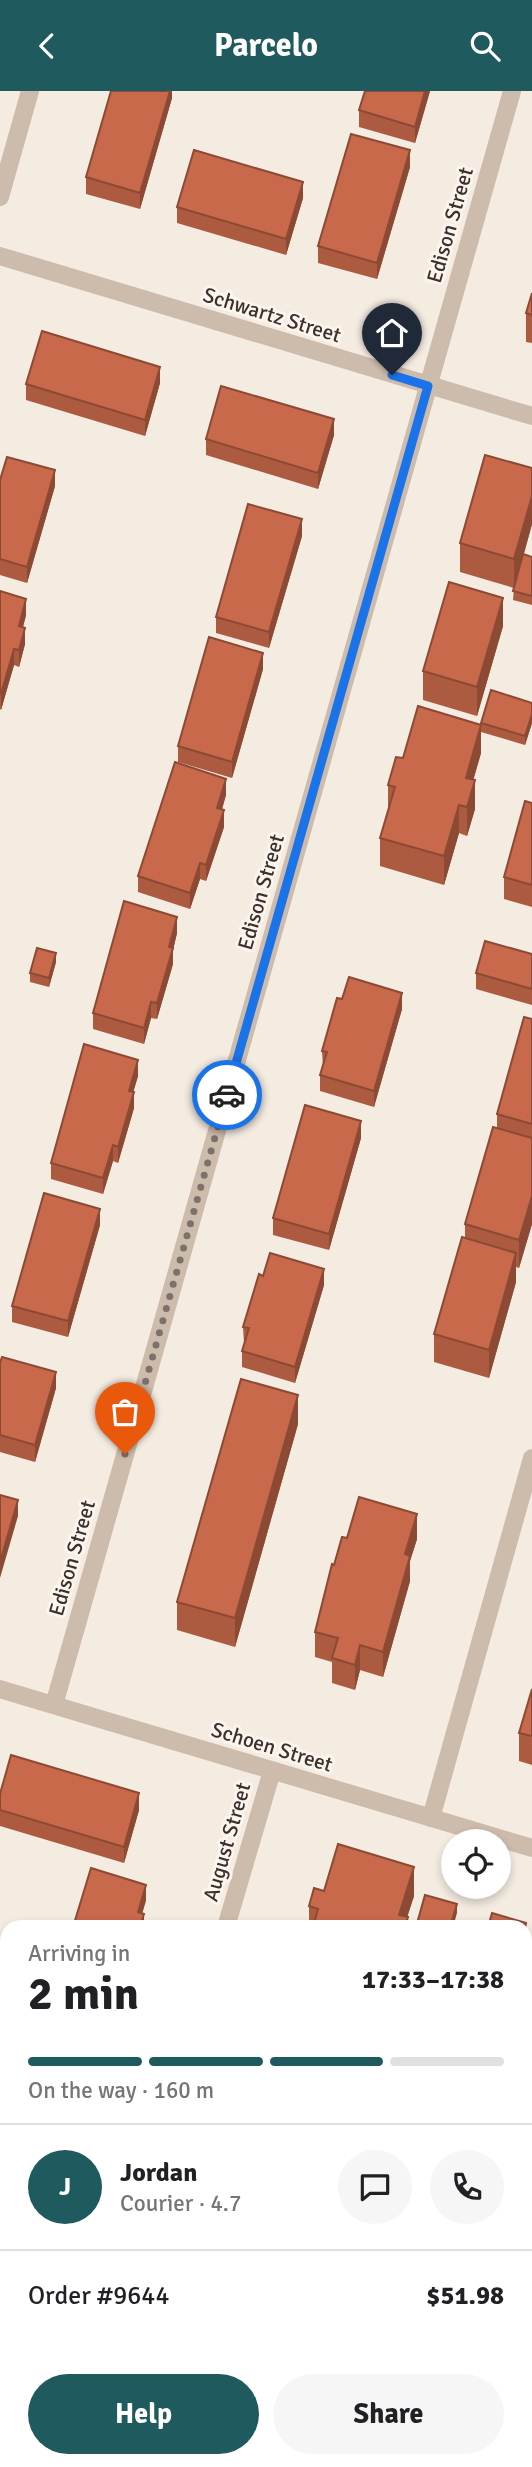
<!DOCTYPE html>
<meta charset="utf-8">
<style>
body{margin:0;font-family:Signika,sans-serif;background:#f6f6f6;color:#202124;height:100vh;display:flex;flex-direction:column;font-size:26px;white-space:nowrap}
*{box-sizing:border-box;margin:0}
p{font-size:23px;color:#757577}
.icon{flex:none;width:38px;height:38px;fill:none;stroke:currentColor;stroke-width:2;stroke-linecap:round;stroke-linejoin:round}
.map{position:relative;flex:1;overflow:hidden}
.side{position:absolute;left:0px;top:1829px;width:532px;height:548px;display:flex;flex-direction:column;background:#fff;border-radius:21px 21px 0 0;box-shadow:0 4px 10px #0003}
.side>*{flex:none}
.fabs{position:absolute;left:441px;top:1738px;display:grid;gap:14px}
.fabs a{display:grid;place-items:center;width:70px;height:70px;border-radius:50%;background:#fff;box-shadow:0 4px 10px #0003;font-size:35px}
.pin{position:absolute;display:grid;place-items:center;width:60px;height:60px;color:#fff;margin:-72px -30px;border-radius:50% 50% 50% 0;rotate:-45deg;box-shadow:0 0 7px #0007}
.pin .icon{rotate:45deg}
.courier{position:absolute;display:grid;place-items:center;width:70px;height:70px;margin:-35px;border:5px solid #1a73e8;border-radius:50%;background:#fff;color:#222;box-shadow:0 2px 9px #0007}
.overview em{font-style:normal;font-weight:700}
.overview div{display:flex;flex-direction:column-reverse}
.overview{display:flex;align-items:center;justify-content:space-between;height:119px;padding:0 28px}
h1{font-size:46px;font-weight:700;line-height:52px}
.bar{display:grid;grid-template-columns:repeat(4,1fr);gap:10px 7px;align-content:center;height:84px;padding:0 28px}
.bar i{height:9px;border-radius:5px;background:#e0e0e0}
.bar .current{background:#1f5a5e}
.bar p{grid-column:span 4}
.line{display:flex;align-items:center;gap:18px;padding:0 28px;border-top:2px solid #e0e0e0}
.line div{flex:1}
.round{display:grid;place-items:center;flex:none;width:74px;height:74px;border-radius:37px;background:#f6f6f6}
.primary-button{display:flex;gap:14px;margin-top:auto;padding:14px 28px}
.primary-button a{flex:1;height:80px;border-radius:42px;background:#1f5a5e;color:#fff;font-size:28px;font-weight:700;line-height:80px;text-align:center}
.primary-button a+a{background:#f6f6f6;color:#202124}
header{display:flex;justify-content:space-between;align-items:center;height:91px;padding:0 28px;background:#1f5a5e;color:#fff;font-size:32px;font-weight:700}
.map>svg:first-child{display:block}
.lines{fill:none;stroke-linecap:round;stroke-linejoin:round}
.lane{stroke:#cdbbac;stroke-width:18}
.street{stroke:#cdbbac;stroke-width:18}
.wall{fill:#ac5a40}
.shaded-wall{fill:#8c4a34}
.building{fill:#c8694b;stroke:#8c4a34;stroke-width:2}
.done{stroke:#7c716b;stroke-width:7;stroke-dasharray:0 12.6}
.route{stroke:#1a73e8;stroke-width:9}
.labels{text-anchor:middle;dominant-baseline:central;stroke-width:6;stroke-linejoin:round;paint-order:stroke}
.street-label{font-size:21px;fill:#3b302b;stroke:#fbf5ee}
</style>
<header><svg class="icon" aria-label="back" viewBox="0 0 24 24"><path d="M15 5l-7 7 7 7"/></svg>Parcelo<svg class="icon" aria-label="search" viewBox="0 0 24 24"><circle cx="10" cy="10" r="6"/><path d="M15 15l6 6"/></svg></header>
<div class="map">
<svg width="532" height="2376" viewBox="0 0 532 2376">
<rect width="100%" height="100%" fill="#f4ebe1"/>
<g class="lines">
<g class="lane">
<polyline points="431,1727 532,1367"/>
<polyline points="0,1940 3,1930"/>
<polyline points="0,2019 7,2021"/>
<polyline points="0,2058 7,2060"/>
</g>
<g class="street">
<polyline points="0,106 30,0"/>
<polyline points="0,165 532,325"/>
<polyline points="0,1598 532,1757"/>
<polyline points="54,1614 512,0"/>
<polyline points="226,1836 272,1680"/>
<polyline points="525,2216 532,2219"/>
<polyline points="67,2376 69,2370"/>
</g>
</g>
<g class="wall">
<polygon points="172,0 172,7 140,118 86,103 86,86"/>
<polygon points="365,0 430,0 415,52 359,36 359,19"/>
<polygon points="410,76 377,188 318,172 318,155"/>
<polygon points="303,107 286,164 177,132 177,116"/>
<polygon points="532,202 532,252 526,251 526,222"/>
<polygon points="160,292 145,345 26,309 26,293"/>
<polygon points="334,344 318,398 206,364 206,348"/>
<polygon points="532,377 532,433 524,463 532,466 532,514 513,509 514,497 460,481 460,452"/>
<polygon points="0,389 55,395 27,492 0,484"/>
<polygon points="302,445 269,557 216,542 216,526"/>
<polygon points="0,500 26,524 23,536 25,553 19,576 14,574 1,619 0,618"/>
<polygon points="503,535 477,625 423,609 423,580"/>
<polygon points="263,578 232,687 178,671 178,655"/>
<polygon points="532,612 532,632 525,654 481,641 481,662 473,689 475,718 467,745 459,742 444,794 380,775 380,747 388,721 388,694 403,667 481,634 481,632"/>
<polygon points="226,704 222,719 224,736 206,790 200,788 190,818 138,801 138,785"/>
<polygon points="532,712 532,816 504,808 504,786"/>
<polygon points="177,842 173,859 173,873 157,928 151,927 144,953 93,938 93,922"/>
<polygon points="532,863 532,914 476,898 476,882"/>
<polygon points="56,871 49,896 30,891 30,882"/>
<polygon points="342,908 402,918 374,1016 320,1000 320,984 323,976 322,960"/>
<polygon points="532,928 532,1133 519,1177 516,1176 516,1191 489,1287 434,1271 434,1243 465,1147 465,1133 497,1037 497,1023"/>
<polygon points="138,985 133,1001 134,1017 118,1072 113,1070 103,1103 51,1088 51,1072"/>
<polygon points="361,1047 329,1159 273,1144 273,1127"/>
<polygon points="100,1134 68,1246 12,1231 12,1215"/>
<polygon points="263,1185 324,1194 295,1292 242,1276 242,1260 244,1252 243,1236"/>
<polygon points="0,1272 56,1297 35,1371 0,1361"/>
<polygon points="298,1333 235,1556 177,1539 177,1511"/>
<polygon points="347,1447 417,1448 410,1470 410,1490 383,1586 360,1579 355,1599 332,1592 332,1571 315,1566 315,1541 334,1474"/>
<polygon points="532,1598 532,1674 519,1670 519,1642"/>
<polygon points="0,1703 139,1719 124,1772 0,1735"/>
<polygon points="324,1800 414,1805 407,1826 408,1836 309,1836 309,1815"/>
<polygon points="525,1996 532,1998 532,2116 525,2114"/>
</g>
<g class="shaded-wall">
<polygon points="170,0 172,0 172,7 140,118 140,102"/>
<polygon points="425,0 430,0 415,52 415,36"/>
<polygon points="410,59 410,76 377,188 377,172"/>
<polygon points="303,91 303,107 286,164 286,148"/>
<polygon points="160,276 160,292 145,345 145,329"/>
<polygon points="334,328 334,344 318,398 318,382"/>
<polygon points="55,379 55,395 27,492 27,476"/>
<polygon points="532,405 532,433 514,497 514,468"/>
<polygon points="302,428 302,445 269,557 269,541"/>
<polygon points="503,507 503,535 477,625 477,596"/>
<polygon points="26,508 26,524 19,551 19,535"/>
<polygon points="25,537 25,553 19,576 19,559"/>
<polygon points="14,558 14,574 1,619 1,603"/>
<polygon points="263,562 263,578 232,687 232,671"/>
<polygon points="532,623 532,632 525,654 525,645"/>
<polygon points="481,634 481,662 466,715 466,687"/>
<polygon points="226,688 226,704 217,733 217,717"/>
<polygon points="475,689 475,718 467,745 467,716"/>
<polygon points="459,714 459,742 444,794 444,765"/>
<polygon points="224,719 224,736 206,790 206,774"/>
<polygon points="200,772 200,788 190,818 190,802"/>
<polygon points="177,826 177,842 173,859 173,873 157,928 157,912 169,856"/>
<polygon points="56,862 56,871 49,896 49,887"/>
<polygon points="402,902 402,918 374,1016 374,1000"/>
<polygon points="151,911 151,927 144,953 144,937"/>
<polygon points="138,969 138,985 129,1016 129,1000"/>
<polygon points="134,1001 134,1017 118,1072 118,1056"/>
<polygon points="361,1030 361,1047 329,1159 329,1143"/>
<polygon points="113,1054 113,1070 103,1103 103,1087"/>
<polygon points="532,1105 532,1133 519,1177 519,1149"/>
<polygon points="100,1118 100,1134 68,1246 68,1230"/>
<polygon points="516,1162 516,1191 489,1287 489,1259"/>
<polygon points="324,1178 324,1194 295,1292 295,1276"/>
<polygon points="56,1281 56,1297 35,1371 35,1354"/>
<polygon points="298,1304 298,1333 235,1556 235,1527"/>
<polygon points="18,1409 18,1425 0,1487 0,1471"/>
<polygon points="417,1423 417,1448 410,1470 410,1490 383,1586 383,1561 405,1463"/>
<polygon points="360,1554 360,1579 355,1599 355,1574"/>
<polygon points="139,1702 139,1719 124,1772 124,1756"/>
<polygon points="414,1776 414,1805 404,1836 399,1824"/>
<polygon points="146,1794 146,1810 138,1836 138,1821"/>
<polygon points="457,1813 457,1822 453,1836 450,1836"/>
<polygon points="144,1823 144,1836 140,1836"/>
<polygon points="7,2268 7,2296 0,2319 0,2291"/>
<polygon points="221,2370 230,2370 228,2376 219,2376"/>
</g>
<g class="building">
<polygon points="111,0 170,0 140,102 86,86"/>
<polygon points="365,0 425,0 415,36 359,19"/>
<polygon points="351,43 410,59 377,172 318,155"/>
<polygon points="194,59 303,91 286,148 177,116"/>
<polygon points="532,202 532,224 526,222"/>
<polygon points="42,240 160,276 145,329 26,293"/>
<polygon points="221,295 334,328 318,382 206,348"/>
<polygon points="485,364 532,377 532,405 514,468 460,452"/>
<polygon points="7,366 55,379 27,476 0,468 0,389"/>
<polygon points="248,413 302,428 269,541 216,526"/>
<polygon points="523,463 532,466 532,505 513,500"/>
<polygon points="449,491 503,507 477,596 423,580"/>
<polygon points="0,500 26,508 19,535 25,537 19,559 14,558 1,603 0,602"/>
<polygon points="209,546 263,562 232,671 178,655"/>
<polygon points="491,599 532,612 532,623 525,645 481,632"/>
<polygon points="418,615 481,634 466,687 475,689 467,716 459,714 444,765 380,747 395,696 388,694 396,666 403,667"/>
<polygon points="175,671 226,688 217,717 224,719 206,774 200,772 190,802 138,785"/>
<polygon points="525,710 532,712 532,794 504,786"/>
<polygon points="124,810 177,826 169,856 173,857 157,912 151,911 144,937 93,922"/>
<polygon points="485,850 532,863 532,898 476,882"/>
<polygon points="37,857 56,862 49,887 30,882"/>
<polygon points="349,886 402,902 374,1000 320,984 327,961 322,960 337,907 342,908"/>
<polygon points="524,926 532,928 532,1033 497,1023"/>
<polygon points="84,953 138,969 129,1000 134,1001 118,1056 113,1054 103,1087 51,1072"/>
<polygon points="305,1014 361,1030 329,1143 273,1127"/>
<polygon points="493,1036 532,1047 532,1105 519,1149 465,1133"/>
<polygon points="44,1102 100,1118 68,1230 12,1215"/>
<polygon points="462,1146 516,1162 489,1259 434,1243"/>
<polygon points="270,1162 324,1178 295,1276 242,1260 249,1237 243,1236 259,1183 263,1185"/>
<polygon points="2,1266 56,1281 35,1354 0,1344 0,1272"/>
<polygon points="241,1288 298,1304 235,1527 177,1511"/>
<polygon points="0,1404 18,1409 0,1471"/>
<polygon points="359,1406 417,1423 405,1463 410,1465 383,1561 360,1554 355,1574 332,1567 338,1547 315,1541 332,1473 334,1474 342,1446 347,1447"/>
<polygon points="532,1598 532,1645 519,1642"/>
<polygon points="11,1664 139,1702 124,1756 0,1719 0,1703"/>
<polygon points="338,1753 414,1776 399,1824 408,1826 405,1836 313,1836 318,1818 309,1815 314,1797 324,1800"/>
<polygon points="91,1777 146,1794 138,1821 144,1823 140,1836 73,1836"/>
<polygon points="425,1804 457,1813 450,1836 416,1836"/>
<polygon points="492,1822 526,1832 525,1837 525,1836 488,1836"/>
<polygon points="525,1996 532,1998 532,2091 525,2089"/>
<polygon points="0,2062 7,2065 7,2268 0,2291"/>
<polygon points="532,2337 532,2376 521,2376 522,2370 525,2370 525,2361"/>
<polygon points="153,2370 221,2370 219,2376 151,2376"/>
<polygon points="270,2370 308,2370 306,2376 269,2376"/>
<polygon points="345,2370 382,2370 380,2376 343,2376"/>
<polygon points="401,2370 469,2370 476,2376 395,2376"/>
</g>
<g class="lines">
<polyline class="done" points="125,1363 227,1004"/>
<polyline class="route" points="227,1004 428,295 392,284"/>
</g>
<g class="labels">
<g class="street-label">
<text transform="translate(450 134) rotate(-74)">Edison Street</text>
<text transform="translate(272 224) rotate(17)">Schwartz Street</text>
<text transform="translate(261 801) rotate(-74)">Edison Street</text>
<text transform="translate(72 1467) rotate(-74)">Edison Street</text>
<text transform="translate(272 1656) rotate(17)">Schoen Street</text>
<text transform="translate(227 1751) rotate(-74)">August Street</text>
</g>
</g>
</svg>
<div class="fabs">
<a><svg class="icon" aria-label="locate" viewBox="0 0 24 24"><circle cx="12" cy="12" r="6"/><path d="M12 2v4M12 18v4M2 12h4M18 12h4"/></svg></a>
</div>
<div class="pin" style="left:125px;top:1363px;background:#ea580c"><svg class="icon" aria-label="bag" viewBox="0 0 24 24"><path d="M5 8h14l-1 12H6zM9 8a3 3 0 0 1 6 0"/></svg></div>
<div class="pin" style="left:392px;top:284px;background:#1f2937"><svg class="icon" aria-label="home" viewBox="0 0 24 24"><path d="M3 11l9-7 9 7M6 9v11h12V9"/></svg></div>
<div class="courier" style="left:227px;top:1004px"><svg class="icon" aria-label="car" viewBox="0 0 24 24"><path d="M5 17H2v-5l4-1 3-4h7l3 4 3 1v5h-3M9 17h6M6 11h13"/><circle cx="7" cy="17" r="2"/><circle cx="17" cy="17" r="2"/></svg></div>
<section class="side">
<div class="overview"><div><h1>2 min</h1><p>Arriving in</p></div><em>17:33–17:38</em></div>
<div class="bar"><i class="current"></i><i class="current"></i><i class="current"></i><i></i><p>On the way · 160 m</p></div>
<div class="line" style="height:126px"><b class="round" style="background:#1f5a5e;color:#fff">J</b><div><b>Jordan</b><p>Courier · 4.7</p></div><a class="round"><svg class="icon" aria-label="chat" viewBox="0 0 24 24"><path d="M4 5h16v11H9l-5 4z"/></svg></a><a class="round"><svg class="icon" aria-label="phone" viewBox="0 0 24 24"><path d="M5 4h4l2 5-3 2q2 4 5 5l2-3 5 2v4C11 20 4 13 5 4z"/></svg></a></div>
<div class="line" style="height:91px"><div>Order #9644</div><b>$51.98</b></div>
<div class="primary-button"><a>Help</a><a>Share</a></div>
</section>
</div>
